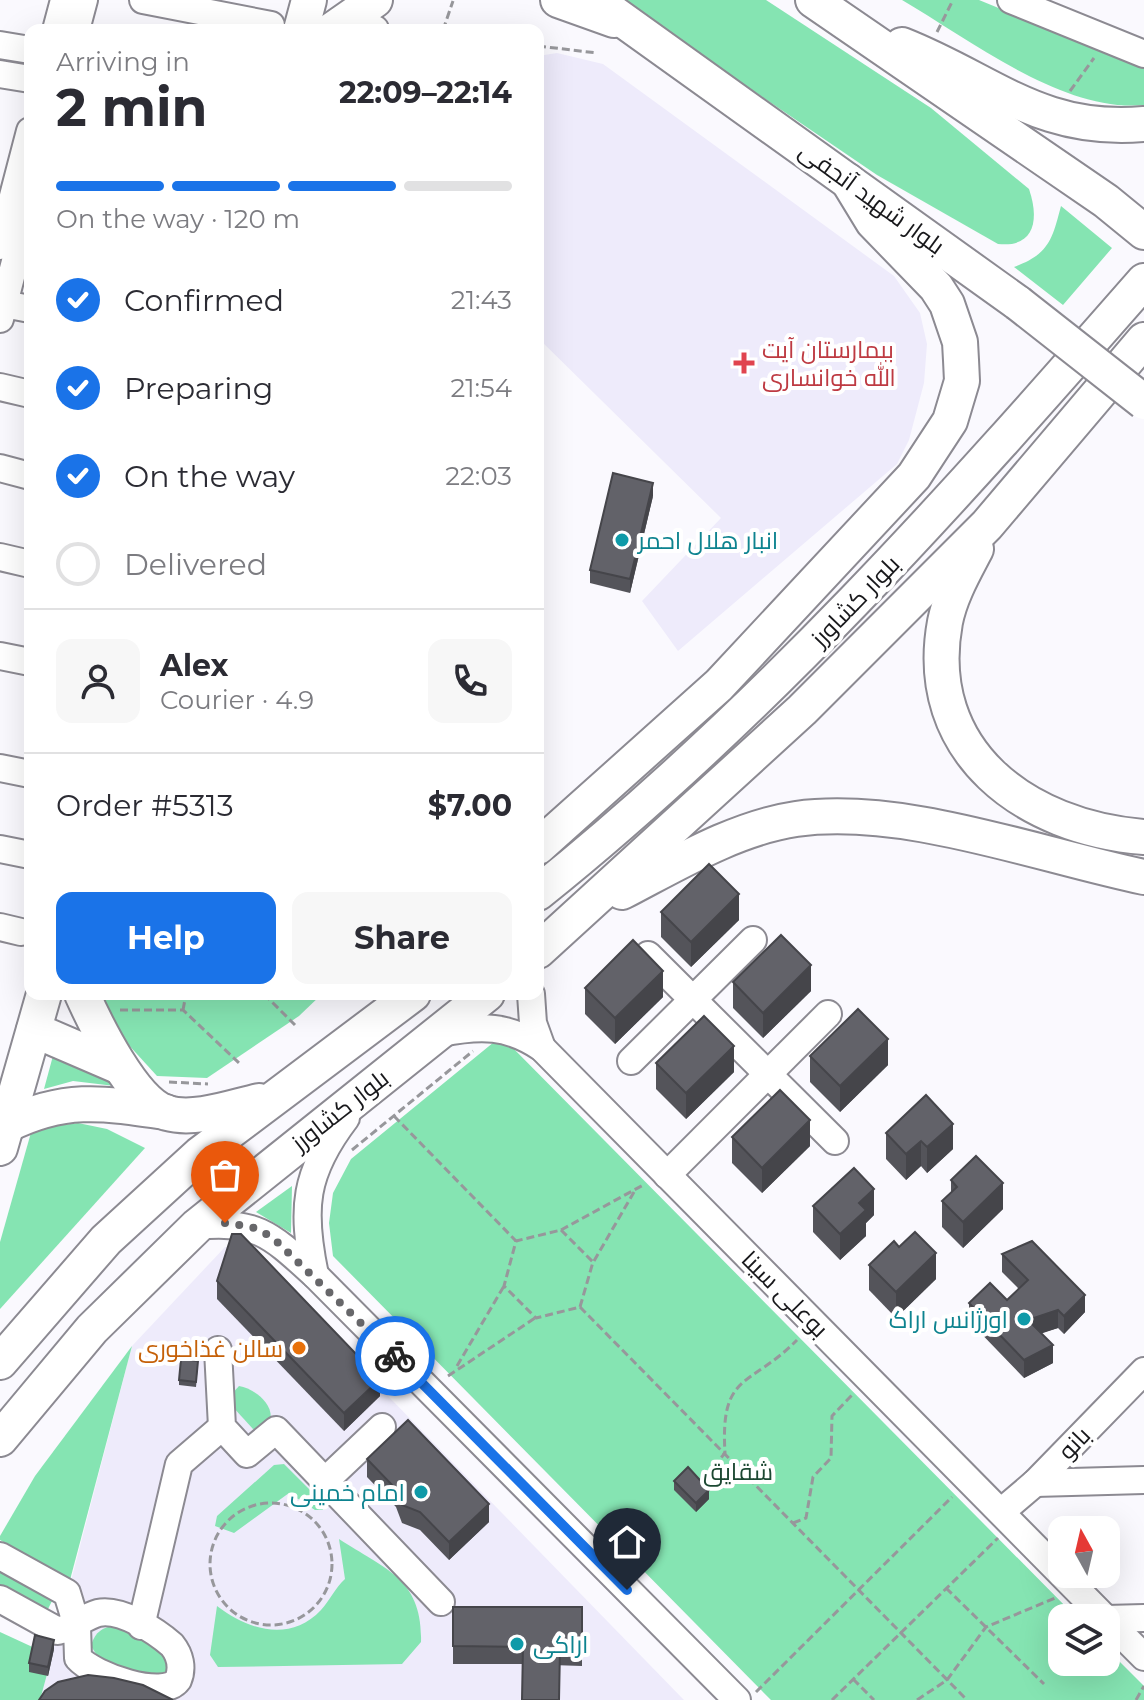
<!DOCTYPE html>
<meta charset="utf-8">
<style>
body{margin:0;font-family:Montserrat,Cairo,sans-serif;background:#f7f7f7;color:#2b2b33;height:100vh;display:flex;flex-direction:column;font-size:30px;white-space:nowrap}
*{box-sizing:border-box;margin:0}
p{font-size:26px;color:#7c7c81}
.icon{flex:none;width:44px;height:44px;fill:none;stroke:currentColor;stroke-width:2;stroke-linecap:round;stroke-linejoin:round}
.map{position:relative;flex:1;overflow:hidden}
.drawer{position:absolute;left:24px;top:24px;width:520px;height:976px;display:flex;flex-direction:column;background:#fff;border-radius:16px;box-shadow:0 8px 32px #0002}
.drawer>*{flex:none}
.needle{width:52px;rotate:352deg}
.buttons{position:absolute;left:1048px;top:1516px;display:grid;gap:16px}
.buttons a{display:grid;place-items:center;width:72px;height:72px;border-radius:16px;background:#fff;box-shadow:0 8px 32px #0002;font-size:40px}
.pin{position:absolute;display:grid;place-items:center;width:68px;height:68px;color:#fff;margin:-82px -34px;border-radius:50% 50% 50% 0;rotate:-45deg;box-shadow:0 0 8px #0007}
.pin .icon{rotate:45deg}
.courier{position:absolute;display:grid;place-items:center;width:80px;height:80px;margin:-40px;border:6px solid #1a73e8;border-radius:50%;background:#fff;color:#222;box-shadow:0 2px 10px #0007}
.head em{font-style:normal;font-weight:700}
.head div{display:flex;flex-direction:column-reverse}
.head{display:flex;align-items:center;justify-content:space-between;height:136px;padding:0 32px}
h1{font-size:52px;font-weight:700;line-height:60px}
.bar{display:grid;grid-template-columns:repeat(4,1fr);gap:12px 8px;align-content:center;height:96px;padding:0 32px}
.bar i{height:10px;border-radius:6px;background:#e1e1e2}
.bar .selected{background:#1a73e8}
.bar p{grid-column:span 4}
.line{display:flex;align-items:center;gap:20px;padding:0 32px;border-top:2px solid #e1e1e2}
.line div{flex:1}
.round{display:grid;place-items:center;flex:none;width:84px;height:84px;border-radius:16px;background:#f7f7f7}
ol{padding:0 32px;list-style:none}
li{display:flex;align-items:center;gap:24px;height:88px}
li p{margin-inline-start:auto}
li .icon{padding:8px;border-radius:50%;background:#1a73e8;color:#fff;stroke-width:4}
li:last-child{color:#7c7c81}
li i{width:44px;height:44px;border:4px solid #e1e1e2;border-radius:50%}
.primary-button{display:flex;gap:16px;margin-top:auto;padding:16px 32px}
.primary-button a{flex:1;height:92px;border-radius:16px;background:#1a73e8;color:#fff;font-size:32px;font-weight:700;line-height:92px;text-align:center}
.primary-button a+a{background:#f7f7f7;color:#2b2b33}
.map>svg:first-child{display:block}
.built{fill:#eeebfb}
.green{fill:#85e4b2}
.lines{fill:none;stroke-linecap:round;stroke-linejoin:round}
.minor-casing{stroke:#8c8a92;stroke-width:30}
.major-casing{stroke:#8c8a92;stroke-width:38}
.path{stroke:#97979b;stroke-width:3;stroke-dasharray:8 4;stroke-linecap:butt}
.minor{stroke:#fff;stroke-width:26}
.major{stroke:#fff;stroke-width:34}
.major-bridge-casing{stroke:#8c8a92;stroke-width:38;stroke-linecap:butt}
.major-bridge{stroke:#fff;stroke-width:34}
.wall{fill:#54545a}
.shaded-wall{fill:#45454a}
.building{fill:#626269;stroke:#45454a;stroke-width:2}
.done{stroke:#67676a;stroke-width:8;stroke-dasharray:0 14.4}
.route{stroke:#1a73e8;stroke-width:10}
.health-dot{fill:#e0444e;stroke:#fff;stroke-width:3}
.culture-dot{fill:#0f9aa8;stroke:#fff;stroke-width:3}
.food-dot{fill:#e8710a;stroke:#fff;stroke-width:3}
.labels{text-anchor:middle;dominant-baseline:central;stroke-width:8;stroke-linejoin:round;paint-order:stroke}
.street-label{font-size:24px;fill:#18181b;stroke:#fff}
.health-label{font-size:24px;fill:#be3a42;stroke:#fff;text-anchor:start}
.culture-label{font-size:24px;fill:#0d838f;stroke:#fff;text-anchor:start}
.food-label{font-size:24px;fill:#c56008;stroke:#fff;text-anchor:end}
.park-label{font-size:24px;fill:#1c4832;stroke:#fff}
</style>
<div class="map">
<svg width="1144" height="1700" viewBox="0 0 1144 1700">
<rect width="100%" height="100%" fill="#faf9fe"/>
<g class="built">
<polygon points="557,53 603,64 894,276 920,313 927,344 924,383 909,440 897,464 678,651 642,601 721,518 538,338 538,56"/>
<polygon points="225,1247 243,1247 684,1700 40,1700 132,1346"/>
</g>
<g class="green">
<path d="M620,0H766L931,108L1029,189C1039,218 1036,248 998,244L877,175Z"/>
<path d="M902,0H979L1144,68V105C1063,113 969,39 902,0Z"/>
<path d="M1061,206L1112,248L1063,305L1014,267C1049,254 1052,240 1061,206Z"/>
<polygon points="97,994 322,994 299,1016 207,1078 157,1076 115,1030"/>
<polygon points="494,1042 509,1044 1077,1618 1062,1618 1062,1662 1106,1662 1106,1648 1144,1686 1144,1700 771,1700 333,1256 329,1223 333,1193 351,1159"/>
<polygon points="54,1052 123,1087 73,1081 44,1089"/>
<polygon points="78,1123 107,1129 145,1148 0,1309 0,1242 32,1129"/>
<polygon points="292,1186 291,1233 256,1212"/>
<polygon points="132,1346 70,1580 0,1540 0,1536 35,1476"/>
<path d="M239,1386C257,1389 280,1409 267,1428L253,1429L232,1406L231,1395Z"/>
<polygon points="284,1464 320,1500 323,1510 315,1510 289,1493 234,1533 215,1526 217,1516 274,1465"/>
<path d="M339,1539C385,1569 423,1579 421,1642L402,1664L218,1667L210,1655L217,1606C248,1630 290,1643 321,1610C330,1600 335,1588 345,1579Z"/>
<polygon points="0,1567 55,1595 46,1613 0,1589"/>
<path d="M118,1625L166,1655L167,1672L155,1683L101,1662L91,1646C95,1631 103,1627 118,1625Z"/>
<polygon points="0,1632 52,1656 40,1700 0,1700"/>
</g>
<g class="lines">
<g class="minor-casing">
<g id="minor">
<polyline points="143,0 271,25"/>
<polyline points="1011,0 1144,54"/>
<polyline points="56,30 64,0"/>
<polyline points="76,30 84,0"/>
<polyline points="375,30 375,29"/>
<polyline points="0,45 30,50"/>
<polyline points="0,74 30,79"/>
<polyline points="0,246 30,131"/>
<polyline points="4,304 30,309"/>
<polyline points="0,319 30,204"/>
<polyline points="0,387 30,394"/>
<polyline points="0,468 30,476"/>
<polyline points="0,557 30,564"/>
<polyline points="0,656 30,662"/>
<polyline points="0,768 30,774"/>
<polyline points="0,849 30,855"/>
<polyline points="0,927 21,932"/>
<polyline points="648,955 835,1141"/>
<polyline points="531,994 533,1023 542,1048"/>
<path d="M441,1033C481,1025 508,1025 542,1048L1105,1618"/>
<polyline points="631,1061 753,940"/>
<polyline points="667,1175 828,1014"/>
<path d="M197,1226C257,1219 273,1237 315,1275L737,1700"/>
<path d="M315,1275C301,1209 304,1173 346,1118"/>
<polyline points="218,1350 222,1427 247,1454 276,1430 441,1602"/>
<polyline points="326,1480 382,1427"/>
<polyline points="1035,1483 1144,1480"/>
<polyline points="1001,1512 1035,1483 1144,1371"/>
<path d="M0,1556L67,1593L77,1626L78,1658C94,1676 164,1700 178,1680C183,1668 180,1655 172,1645C156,1631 121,1608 98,1613C84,1617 74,1627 58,1631L0,1599"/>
<polyline points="1106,1619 1144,1657"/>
<polyline points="1106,1619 1144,1618"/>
<polyline points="141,1626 179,1464 222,1427"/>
</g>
</g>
<g class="major-casing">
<g id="major">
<polyline points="558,0 614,20"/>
<polyline points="595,0 1018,303"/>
<polyline points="813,0 1106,201 1144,232"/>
<polyline points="301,30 309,0"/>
<polyline points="332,30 375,0"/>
<path d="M902,45C993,81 1039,133 1144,124"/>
<path d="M976,549C964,572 950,596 945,622C921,752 1026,828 1144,837"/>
<polyline points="538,847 719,685 914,476 950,421 962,381 961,360 960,342 947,304 936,287 873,222 848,181"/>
<path d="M622,892C676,864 735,828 796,819C904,804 1038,855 1144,877"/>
<path d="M538,893C764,712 954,498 1144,281"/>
<polyline points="538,951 802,710 987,525 1144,340"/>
<path d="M82,994C96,1025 133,1102 167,1113C195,1121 232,1107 259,1101"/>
<polyline points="34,1030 120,1067"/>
<path d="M7,1125C65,1096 104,1103 166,1112"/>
<polyline points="0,1148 44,994"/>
<polyline points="0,1362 106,1240 200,1154 413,994"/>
<polyline points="0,1439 92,1329 197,1226 487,994"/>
</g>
</g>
<g class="path">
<polyline points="443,30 453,1"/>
<polyline points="937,32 953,0"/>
<polyline points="538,46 597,53"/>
<polyline points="1070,91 1094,58"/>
<polyline points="264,994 295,1025"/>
<polyline points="120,1010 183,1010 239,1063"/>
<polyline points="183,1010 186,994"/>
<polyline points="169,1082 208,1084"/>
<polyline points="394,1116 516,1241"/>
<polyline points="352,1150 473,1051"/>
<polygon points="561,1230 593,1262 580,1307 536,1318 504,1286 516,1241"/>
<polyline points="561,1230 645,1184"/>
<polyline points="594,1261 634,1192"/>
<polyline points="580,1307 967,1700"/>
<polyline points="457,1366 504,1286"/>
<polyline points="448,1376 535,1318"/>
<path d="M706,1476L725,1453C720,1371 750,1388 797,1340"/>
<circle cx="271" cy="1564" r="61"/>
<polyline points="793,1523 806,1518 813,1477 831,1458 832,1416 852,1395"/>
<polyline points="946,1588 1044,1684"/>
<polyline points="853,1679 874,1700"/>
<polyline points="756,1692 952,1497"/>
<polyline points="832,1700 998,1538"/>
<polyline points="917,1700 947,1680 986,1627 1055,1598"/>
<polyline points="1136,1700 1144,1686"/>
</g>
<use href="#minor" class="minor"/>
<use href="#major" class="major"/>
<g class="major-bridge-casing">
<polyline id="major-bridge" points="1018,303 1144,402"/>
</g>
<use href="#major-bridge" class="major-bridge"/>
</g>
<g class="wall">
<polygon points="653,496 630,593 590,583 590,570"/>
<polygon points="661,912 739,920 691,967 661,937"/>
<polygon points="733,982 811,991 763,1038 733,1008"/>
<polygon points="585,988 663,997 615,1044 585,1014"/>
<polygon points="810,1056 888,1065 840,1112 810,1082"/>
<polygon points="656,1063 734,1072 686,1119 656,1089"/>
<polygon points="926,1095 953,1149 927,1173 921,1166 906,1180 886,1159 886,1133"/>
<polygon points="732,1137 810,1146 762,1193 732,1163"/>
<polygon points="951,1180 1003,1209 963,1248 942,1227 942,1201 951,1193"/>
<polygon points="813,1206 874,1215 866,1223 866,1236 840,1260 813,1232"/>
<polygon points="899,1247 936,1279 896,1318 869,1290 869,1265"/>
<polygon points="1002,1254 1085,1312 1064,1334 1058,1328 1041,1333 1053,1363 1024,1378 969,1321 969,1303 1007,1300 1019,1289 1002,1272"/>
<polygon points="217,1281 380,1396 344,1431 217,1299"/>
<polygon points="198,1365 196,1387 179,1385 179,1380"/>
<polygon points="367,1459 489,1522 449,1560 420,1530 402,1523 396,1507 367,1477"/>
<polygon points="674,1481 709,1499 696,1512 674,1490"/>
<polygon points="453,1607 582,1607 582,1666 522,1664 453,1664"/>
<polygon points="54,1649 48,1676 29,1672 29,1663"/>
</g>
<g class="shaded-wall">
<polygon points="653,483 653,496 630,593 630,579"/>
<polygon points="739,894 739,920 691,967 691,942"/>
<polygon points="811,965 811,991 763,1038 763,1013"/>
<polygon points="663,971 663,997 615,1044 615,1018"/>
<polygon points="888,1039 888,1065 840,1112 840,1086"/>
<polygon points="734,1046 734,1072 686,1119 686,1093"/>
<polygon points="810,1120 810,1146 762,1193 762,1168"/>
<polygon points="953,1124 953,1149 927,1173 927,1147"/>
<polygon points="921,1141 921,1166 906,1180 906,1154"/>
<polygon points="1003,1183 1003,1209 963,1248 963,1222"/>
<polygon points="874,1189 874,1215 866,1223 866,1236 840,1260 840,1234 859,1203"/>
<polygon points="936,1253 936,1279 896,1318 896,1292"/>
<polygon points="1085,1295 1085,1312 1064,1334 1064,1316"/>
<polygon points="1058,1310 1058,1328 1028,1338 1028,1320"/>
<polygon points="1053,1345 1053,1363 1024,1378 1024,1360"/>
<polygon points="380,1379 380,1396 344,1431 344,1413"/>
<polygon points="709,1490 709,1499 696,1512 696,1503"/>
<polygon points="489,1504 489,1522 449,1560 449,1542"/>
<polygon points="54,1640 54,1649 48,1676 48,1667"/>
</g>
<g class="building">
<polygon points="613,473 653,483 630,579 590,570"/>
<polygon points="709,864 739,894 691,942 661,912"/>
<polygon points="781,935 811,965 763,1013 733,982"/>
<polygon points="633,940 663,971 615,1018 585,988"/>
<polygon points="858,1009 888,1039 840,1086 810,1056"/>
<polygon points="704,1016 734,1046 686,1093 656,1063"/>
<polygon points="780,1090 810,1120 762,1168 732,1137"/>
<polygon points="926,1095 953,1124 927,1147 921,1141 906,1154 886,1133"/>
<polygon points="976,1156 1003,1183 963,1222 942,1201 957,1187 951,1180"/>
<polygon points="854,1168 874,1189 859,1203 866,1210 840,1234 813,1206"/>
<polygon points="915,1232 936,1253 896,1292 869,1265 894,1241 899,1247"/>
<polygon points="232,1234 241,1234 380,1379 344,1413 217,1281"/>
<polygon points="1032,1241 1085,1295 1064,1316 1058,1310 1028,1320 1053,1345 1024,1360 969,1303 990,1283 1007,1300 1028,1280 1002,1254"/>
<polygon points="181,1359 198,1361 196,1382 179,1380"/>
<polygon points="408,1420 489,1504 449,1542 420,1512 402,1505 396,1489 367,1459"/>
<polygon points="688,1467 709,1490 696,1503 674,1481"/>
<polygon points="453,1607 582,1607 582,1649 560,1649 559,1700 522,1700 523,1647 453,1646"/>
<polygon points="35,1635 54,1640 48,1667 29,1663"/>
<polygon points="88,1675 114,1678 143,1685 173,1700 39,1700 45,1691 58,1682"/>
</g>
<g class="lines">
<polyline class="done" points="225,1223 252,1227 272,1237 395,1356"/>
<polyline class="route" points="395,1356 627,1590"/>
</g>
<path class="health-dot" d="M740 351h8v8h8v8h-8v8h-8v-8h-8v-8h8z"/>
<g class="culture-dot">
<circle cx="622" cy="540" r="8"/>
<circle cx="1024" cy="1319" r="8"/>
<circle cx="421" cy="1492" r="8"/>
<circle cx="517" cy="1644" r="8"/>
</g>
<circle class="food-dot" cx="299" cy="1348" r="8"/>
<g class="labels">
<g class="street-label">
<text transform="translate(872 198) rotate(36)">بلوار شهید آنجفی</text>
<text transform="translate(855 601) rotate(-46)">بلوار کشاورز</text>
<text transform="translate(340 1110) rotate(-38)">بلوار کشاورز</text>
<text transform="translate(785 1294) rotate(45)">بوعلی سینا</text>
<text transform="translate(1074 1443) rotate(-46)">بانو</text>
</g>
<g class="health-label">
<text x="762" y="349">بیمارستان آیت<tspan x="762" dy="28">الله خوانساری</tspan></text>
</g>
<g class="culture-label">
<text x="638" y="540">انبار هلال احمر</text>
<text x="1008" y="1319" text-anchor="end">اورژانس اراک</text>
<text x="405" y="1492" text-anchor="end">امام خمینی</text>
<text x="533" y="1644">اراکی</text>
</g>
<g class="food-label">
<text x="283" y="1348">سالن غذاخوری</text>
</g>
<g class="park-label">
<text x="738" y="1471">شقایق</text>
</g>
</g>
</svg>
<div class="buttons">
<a><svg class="needle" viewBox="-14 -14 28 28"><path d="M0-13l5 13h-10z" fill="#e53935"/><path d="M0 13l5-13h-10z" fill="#7c7c81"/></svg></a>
<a><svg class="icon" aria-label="layers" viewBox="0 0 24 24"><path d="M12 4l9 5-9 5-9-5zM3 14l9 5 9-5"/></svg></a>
</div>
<div class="pin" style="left:225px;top:1223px;background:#ea580c"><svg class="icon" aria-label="bag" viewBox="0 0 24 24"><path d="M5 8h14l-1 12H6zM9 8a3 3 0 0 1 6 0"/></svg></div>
<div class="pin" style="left:627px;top:1590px;background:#1f2937"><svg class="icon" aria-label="home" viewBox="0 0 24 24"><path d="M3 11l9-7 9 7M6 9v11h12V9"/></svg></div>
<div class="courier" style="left:395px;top:1356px"><svg class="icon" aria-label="bike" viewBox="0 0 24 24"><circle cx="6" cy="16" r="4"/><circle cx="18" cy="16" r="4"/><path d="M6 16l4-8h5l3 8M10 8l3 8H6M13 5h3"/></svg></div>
<section class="drawer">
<div class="head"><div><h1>2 min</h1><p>Arriving in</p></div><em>22:09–22:14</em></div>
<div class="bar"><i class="selected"></i><i class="selected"></i><i class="selected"></i><i></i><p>On the way · 120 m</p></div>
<ol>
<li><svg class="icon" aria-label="check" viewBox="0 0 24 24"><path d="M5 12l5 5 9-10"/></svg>Confirmed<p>21:43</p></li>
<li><svg class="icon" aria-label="check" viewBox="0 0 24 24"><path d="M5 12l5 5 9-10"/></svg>Preparing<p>21:54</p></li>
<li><svg class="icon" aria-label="check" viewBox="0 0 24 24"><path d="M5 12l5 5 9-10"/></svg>On the way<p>22:03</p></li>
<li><i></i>Delivered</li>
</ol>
<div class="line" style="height:144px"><a class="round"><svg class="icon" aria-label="person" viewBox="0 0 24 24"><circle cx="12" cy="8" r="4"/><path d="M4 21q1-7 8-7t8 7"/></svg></a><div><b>Alex</b><p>Courier · 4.9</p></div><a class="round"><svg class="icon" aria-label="phone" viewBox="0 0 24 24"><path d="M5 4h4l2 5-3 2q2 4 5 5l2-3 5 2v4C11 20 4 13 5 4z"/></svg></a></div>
<div class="line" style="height:104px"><div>Order #5313</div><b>$7.00</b></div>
<div class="primary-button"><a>Help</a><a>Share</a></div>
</section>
</div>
